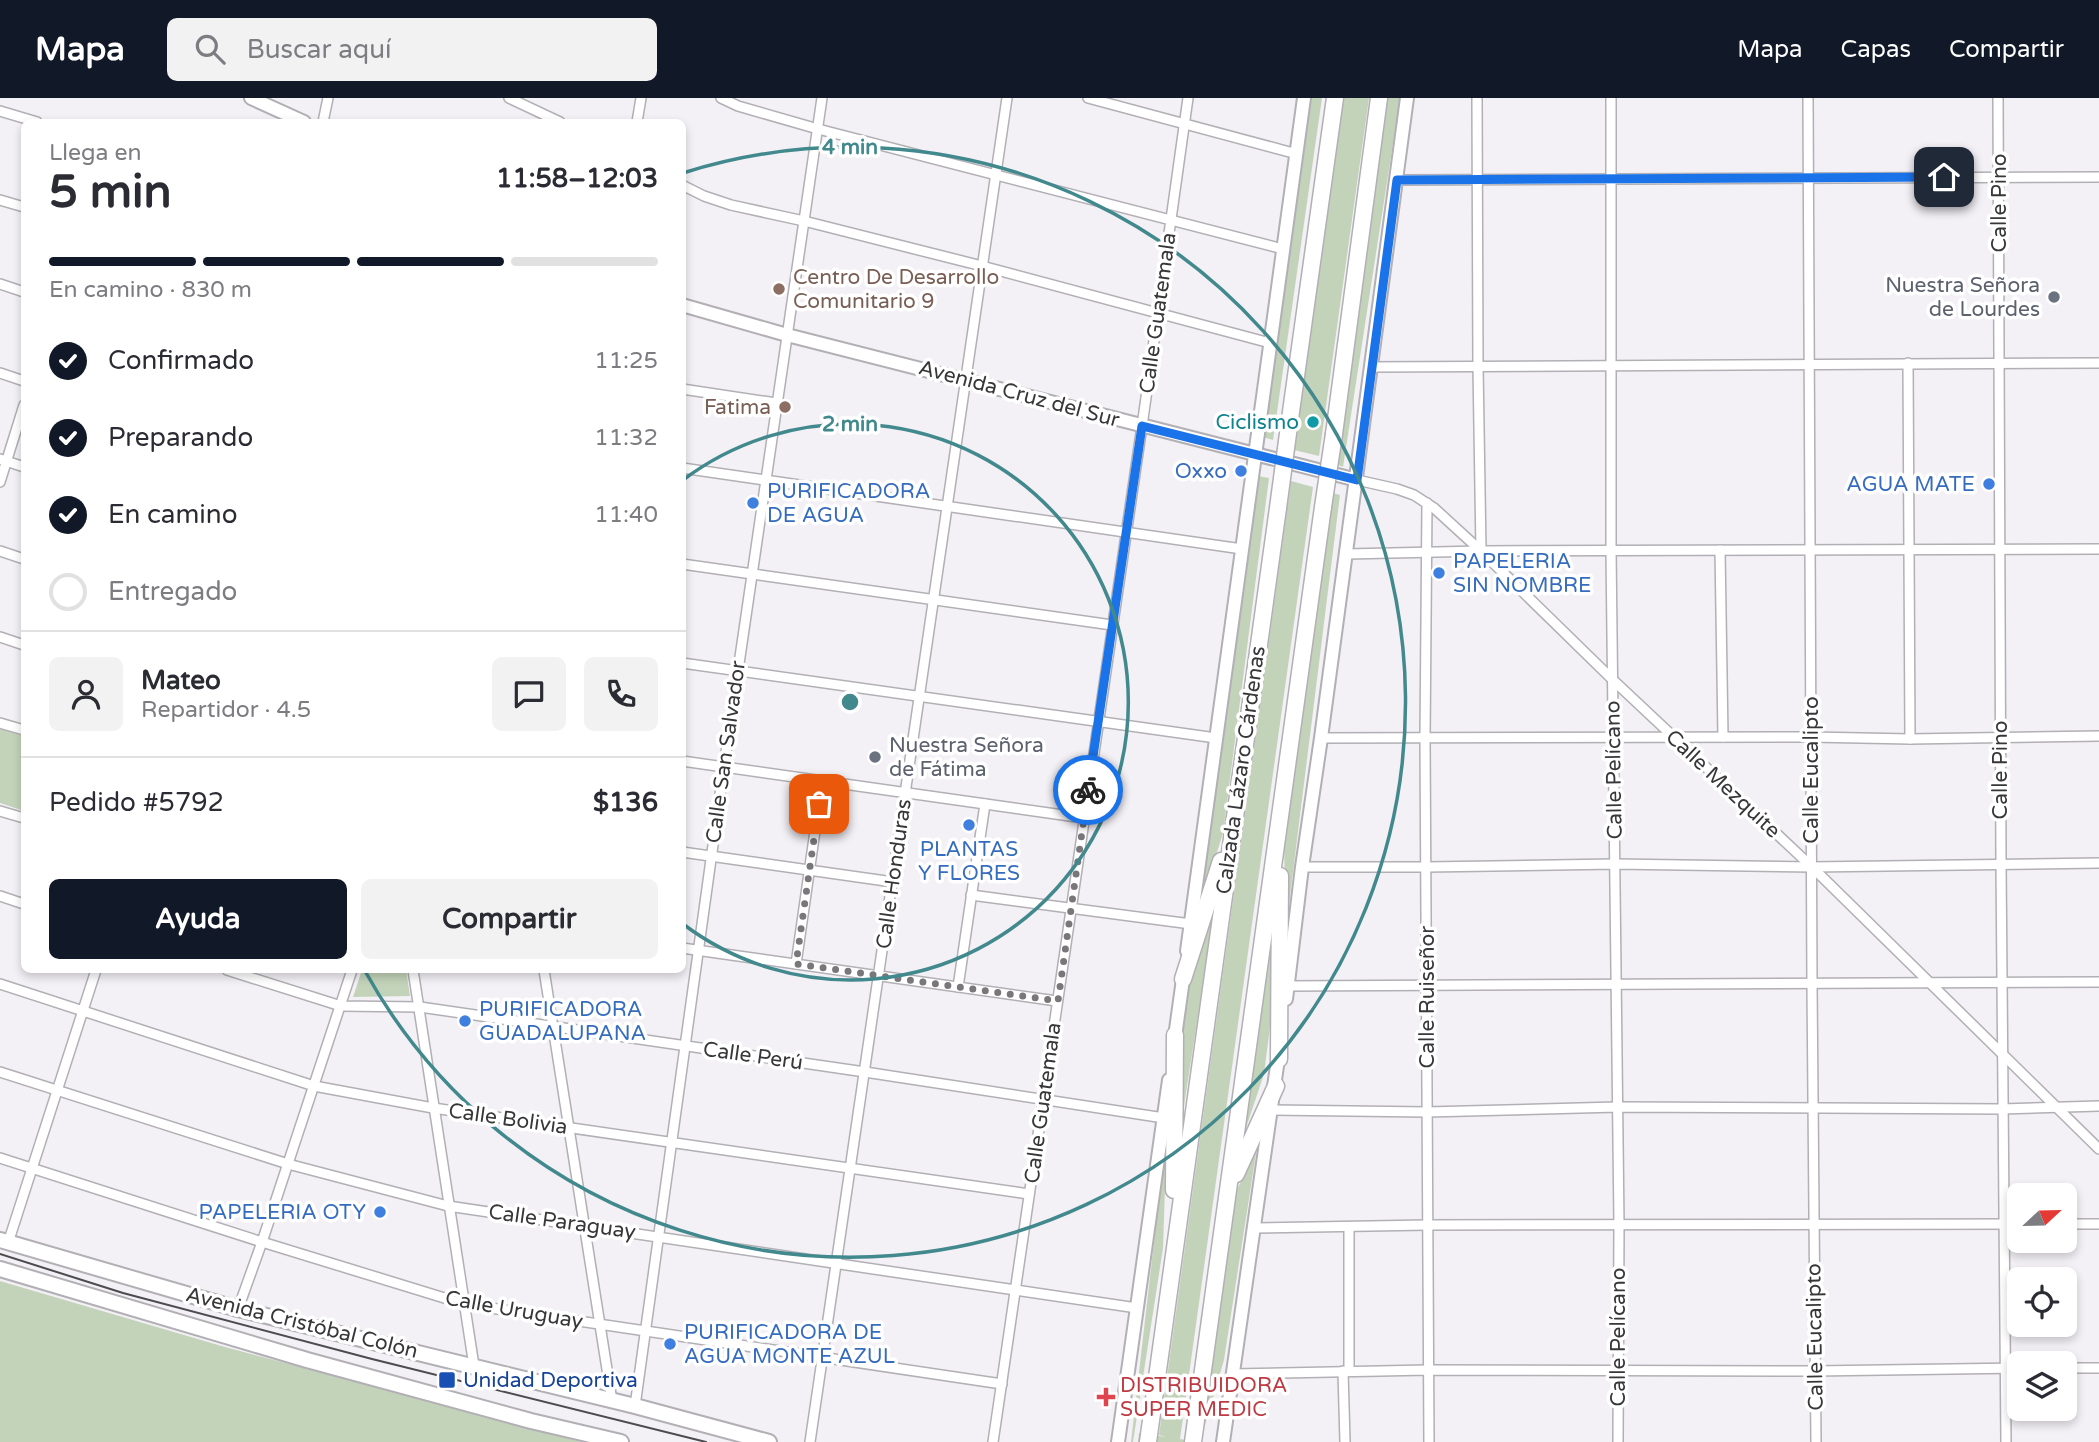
<!DOCTYPE html>
<html lang="es">
<meta charset="utf-8">
<style>
body{margin:0;font-family:"Varela Round",sans-serif;background:#f2f2f3;color:#2b2b33;height:100vh;display:flex;flex-direction:column;font-size:26px;white-space:nowrap}
*{box-sizing:border-box;margin:0}
p{font-size:23px;color:#7c7c81}
.icon{flex:none;width:38px;height:38px;fill:none;stroke:currentColor;stroke-width:2;stroke-linecap:round;stroke-linejoin:round}
.map{position:relative;flex:1;overflow:hidden}
.details{position:absolute;left:21px;top:21px;width:665px;height:854px;display:flex;flex-direction:column;background:#fff;border-radius:10px;box-shadow:0 4px 10px #0003}
.details>*{flex:none}
.needle{width:46px;rotate:68deg}
.tools{position:absolute;left:2007px;top:1085px;display:grid;gap:14px}
.tools a{display:grid;place-items:center;width:70px;height:70px;border-radius:10px;background:#fff;box-shadow:0 4px 10px #0003;font-size:35px}
.pin{position:absolute;display:grid;place-items:center;width:60px;height:60px;color:#fff;margin:-30px;border-radius:14px;box-shadow:0 4px 10px #0006}
.courier{position:absolute;display:grid;place-items:center;width:70px;height:70px;margin:-35px;border:5px solid #1a73e8;border-radius:50%;background:#fff;color:#222;box-shadow:0 2px 9px #0007}
.summary em{font-style:normal;font-weight:700}
.summary div{display:flex;flex-direction:column-reverse}
.summary{display:flex;align-items:center;justify-content:space-between;height:119px;padding:0 28px}
h1{font-size:46px;font-weight:700;line-height:52px}
.bar{display:grid;grid-template-columns:repeat(4,1fr);gap:10px 7px;align-content:center;height:84px;padding:0 28px}
.bar i{height:9px;border-radius:5px;background:#e1e1e2}
.bar .selected{background:#111827}
.bar p{grid-column:span 4}
.line{display:flex;align-items:center;gap:18px;padding:0 28px;border-top:2px solid #e1e1e2}
.line div{flex:1}
.round{display:grid;place-items:center;flex:none;width:74px;height:74px;border-radius:10px;background:#f2f2f3}
ol{padding:0 28px;list-style:none}
li{display:flex;align-items:center;gap:21px;height:77px}
li p{margin-inline-start:auto}
li .icon{padding:7px;border-radius:50%;background:#111827;color:#fff;stroke-width:4}
li:last-child{color:#7c7c81}
li i{width:38px;height:38px;border:4px solid #e1e1e2;border-radius:50%}
.cta{display:flex;gap:14px;margin-top:auto;padding:14px 28px}
.cta a{flex:1;height:80px;border-radius:10px;background:#111827;color:#fff;font-size:28px;font-weight:700;line-height:80px;text-align:center}
.cta a+a{background:#f2f2f3;color:#2b2b33}
header{display:flex;align-items:center;gap:42px;box-sizing:border-box;height:98px;padding:0 35px;background:#111827;color:#fff}
header strong{font-size:33px}
nav{display:flex;gap:38px;margin-inline-start:auto;font-size:24px}
.search{width:490px;height:63px;background:#f2f2f3;display:flex;align-items:center;gap:18px;box-sizing:border-box;padding:0 24px;border-radius:10px;color:#7c7c81;font-size:26px}
.map>svg:first-child{display:block}
.green{fill:#c3d3b9}
.lines{fill:none;stroke-linecap:round;stroke-linejoin:round}
.street-casing{stroke:#b2afb5;stroke-width:12}
.secondary-casing{stroke:#b2afb5;stroke-width:16}
.primary-casing{stroke:#b2afb5;stroke-width:18}
.highway-casing{stroke:#b2afb5;stroke-width:19}
.street{stroke:#fff;stroke-width:9}
.secondary{stroke:#fff;stroke-width:12}
.primary{stroke:#fff;stroke-width:14}
.highway{stroke:#fff;stroke-width:16}
.tram{stroke:#4c4b4d;stroke-width:2}
.highway-bridge-casing{stroke:#b2afb5;stroke-width:19;stroke-linecap:butt}
.highway-bridge{stroke:#fff;stroke-width:16}
.done{stroke:#79777a;stroke-width:7;stroke-dasharray:0 12.6}
.route{stroke:#1a73e8;stroke-width:9}
.ring{fill:none;stroke:#41898d;stroke-width:3.5}
.education-dot{fill:#8d6e63;stroke:#fff;stroke-width:2.5}
.worship-dot{fill:#6b7280;stroke:#fff;stroke-width:2.5}
.culture-dot{fill:#0f9aa8;stroke:#fff;stroke-width:2.5}
.shop-dot{fill:#3f7fe0;stroke:#fff;stroke-width:2.5}
.transit-dot{fill:#1a4fb4;stroke:#fff;stroke-width:2.5}
.health-dot{fill:#e0444e;stroke:#fff;stroke-width:2.5}
.labels{text-anchor:middle;dominant-baseline:central;stroke-width:7;stroke-linejoin:round;paint-order:stroke}
.street-label{font-size:21px;fill:#373638;stroke:#fff}
.education-label{font-size:21px;fill:#785e54;stroke:#fff;text-anchor:start}
.worship-label{font-size:21px;fill:#5b616d;stroke:#fff;text-anchor:end}
.culture-label{font-size:21px;fill:#0d838f;stroke:#fff;text-anchor:end}
.shop-label{font-size:21px;fill:#366cbe;stroke:#fff;text-anchor:start}
.transit-label{font-size:21px;fill:#164399;stroke:#fff;text-anchor:start}
.health-label{font-size:21px;fill:#be3a42;stroke:#fff;text-anchor:start}
.centre{fill:#41898d;stroke:#fff;stroke-width:3.5}
.ring-label{font-size:21px;text-anchor:middle;font-weight:bold;fill:#41898d;stroke:#fff;stroke-width:7;stroke-linejoin:round;paint-order:stroke}
</style>
<header>
<strong>Mapa</strong>
<div class="search"><svg class="icon" aria-label="search" viewBox="0 0 24 24"><circle cx="10" cy="10" r="6"/><path d="M15 15l6 6"/></svg>Buscar aquí</div>
<nav><a>Mapa</a><a>Capas</a><a>Compartir</a></nav>
</header>
<div class="map">
<svg width="2099" height="1344" viewBox="0 0 2099 1344">
<rect width="100%" height="100%" fill="#f3f0f6"/>
<g class="green">
<polygon points="1309,0 1322,0 1273,342 1263,339"/>
<polygon points="1343,0 1369,0 1319,358 1294,352"/>
<polygon points="1385,0 1400,0 1343,369 1336,366"/>
<polygon points="1258,378 1269,380 1223,735 1195,824"/>
<polygon points="1291,383 1313,389 1180,1341 1198,1344 1138,1344 1139,1335 1166,1339 1159,1337"/>
<polygon points="1333,395 1340,397 1285,838 1284,711"/>
<polygon points="0,631 24,638 24,713 0,705"/>
<polygon points="1216,801 1179,1040 1179,932 1186,887"/>
<polygon points="1270,820 1274,897 1264,976 1238,1054"/>
<polygon points="362,872 406,872 410,898 353,899"/>
<polygon points="1167,1031 1163,1150 1133,1344 1131,1344"/>
<polygon points="1257,1049 1224,1262 1200,1344 1236,1094"/>
<polygon points="0,1183 225,1249 581,1344 0,1344"/>
</g>
<g class="lines">
<g class="street-casing">
<g id="street">
<polyline points="509,0 560,24"/>
<polyline points="721,0 738,8 818,31 1283,151"/>
<polyline points="1088,0 1297,56"/>
<polyline points="1477,0 1478,268 1481,453"/>
<polyline points="1611,0 1611,452 1619,1126 1618,1344"/>
<polyline points="1808,0 1812,886 1816,1344"/>
<polyline points="1998,0 2001,766 2006,1344"/>
<polyline points="0,13 37,24"/>
<polyline points="323,24 328,0"/>
<polyline points="637,24 641,0"/>
<polyline points="1397,82 2099,79"/>
<polyline points="682,87 704,98 731,107 804,123 982,168 1270,245"/>
<polyline points="0,102 24,109"/>
<polyline points="0,186 24,194"/>
<polyline points="1908,265 1910,641"/>
<polyline points="1372,269 2099,265"/>
<polyline points="0,275 24,283"/>
<polyline points="682,291 776,305"/>
<polyline points="0,361 24,369"/>
<polyline points="682,370 1242,451"/>
<polyline points="1357,382 1397,391 1414,397 1434,410 1481,453 1613,582 1812,769 2099,1051"/>
<polyline points="0,384 24,307"/>
<polyline points="1427,405 1425,641 1429,1344"/>
<polyline points="1720,452 1723,639"/>
<polyline points="0,453 24,461"/>
<polyline points="1347,456 1481,453 2099,451"/>
<polyline points="682,466 1112,527"/>
<polyline points="0,539 24,547"/>
<polyline points="682,565 1216,640"/>
<polyline points="0,625 24,632"/>
<polyline points="1321,640 1811,639 1910,641 2099,638"/>
<polyline points="682,663 1084,720"/>
<polyline points="0,713 24,720"/>
<polyline points="682,754 893,784"/>
<polyline points="1302,769 1427,769 1615,766 1812,769 2099,765"/>
<polyline points="971,797 1191,826"/>
<polyline points="0,798 24,806"/>
<polyline points="682,850 1057,903"/>
<polyline points="796,866 822,684"/>
<polyline points="227,872 341,908 420,909 865,974 1164,1020"/>
<polyline points="413,872 474,1268"/>
<polyline points="544,872 612,1303"/>
<polyline points="0,886 314,988 433,1010 1029,1096"/>
<polyline points="1287,888 2099,884"/>
<polyline points="958,889 985,706"/>
<polyline points="0,974 288,1066 448,1108 1137,1210"/>
<polyline points="1272,1012 1427,1014 1617,1009 2002,1011 2099,1008"/>
<polyline points="0,1060 262,1144 464,1206 1002,1286"/>
<polyline points="2065,1126 2099,1126"/>
<polyline points="1255,1130 1427,1127 2020,1126"/>
<polyline points="8,1145 96,872"/>
<polyline points="238,1211 262,1144 352,872"/>
<polyline points="2065,1270 2099,1270"/>
<polyline points="1343,1273 1345,1344"/>
<polyline points="1349,1273 1349,1129"/>
<polyline points="1233,1276 1428,1272 1815,1273 2020,1270"/>
<polyline points="635,1308 724,668 822,0"/>
<polyline points="810,1344 1007,0"/>
<polyline points="993,1344 1142,328 1188,0"/>
</g>
</g>
<g class="secondary-casing">
<g id="secondary">
<polyline points="251,0 304,24"/>
<polyline points="682,207 787,237 1357,382"/>
<polyline points="1187,853 1304,0"/>
<polyline points="1286,901 1302,769 1321,640 1407,0"/>
<polyline points="1174,946 1184,874"/>
<polyline points="1118,1344 1169,982"/>
<polyline points="1223,1344 1279,954"/>
</g>
</g>
<g class="primary-casing">
<g id="primary">
<polyline points="0,1142 238,1211 635,1308 769,1344"/>
<polyline points="0,1171 307,1262 531,1323 621,1344"/>
</g>
</g>
<g class="highway-casing">
<g id="highway">
<polyline points="1289,328 1335,0"/>
<polyline points="1334,336 1379,0"/>
<polyline points="1183,881 1221,763"/>
<polyline points="1279,961 1280,778"/>
<polyline points="1236,1076 1276,988"/>
<polyline points="1174,1092 1175,937"/>
<polyline points="1148,1344 1278,410"/>
<polyline points="1193,1344 1323,409"/>
</g>
</g>
<use href="#street" class="street"/>
<use href="#secondary" class="secondary"/>
<use href="#primary" class="primary"/>
<use href="#highway" class="highway"/>
<polyline class="tram" points="0,1156 123,1195 372,1261 706,1344"/>
<g class="highway-bridge-casing">
<g id="highway-bridge">
<polyline points="1323,409 1334,336"/>
<polyline points="1278,410 1289,328"/>
</g>
</g>
<use href="#highway-bridge" class="highway-bridge"/>
</g>
<g class="lines">
<polyline class="done" points="819,706 796,866 1058,903 1088,692"/>
<polyline class="route" points="1088,692 1142,328 1357,382 1397,82 1944,79"/>
</g>
<g class="ring">
<path d="M683 382A278 278 0 1 1 683 826"/>
<path d="M683 75A555 555 0 1 1 365 873"/>
</g>
<g class="education-dot">
<circle cx="779" cy="191" r="7"/>
<circle cx="785" cy="309" r="7"/>
</g>
<g class="worship-dot">
<circle cx="2054" cy="199" r="7"/>
<circle cx="875" cy="659" r="7"/>
</g>
<circle class="culture-dot" cx="1313" cy="324" r="7"/>
<g class="shop-dot">
<circle cx="1241" cy="373" r="7"/>
<circle cx="1989" cy="386" r="7"/>
<circle cx="753" cy="405" r="7"/>
<circle cx="1439" cy="475" r="7"/>
<circle cx="969" cy="727" r="7"/>
<circle cx="465" cy="923" r="7"/>
<circle cx="380" cy="1114" r="7"/>
<circle cx="670" cy="1246" r="7"/>
</g>
<rect class="transit-dot" x="438" y="1273" width="18" height="18" rx="3.5"/>
<path class="health-dot" d="M1102.5 1288.5h7v7h7v7h-7v7h-7v-7h-7v-7h7z"/>
<g class="labels">
<g class="street-label">
<text transform="translate(1999 105) rotate(-90)">Calle Pino</text>
<text transform="translate(1158 215) rotate(-82)">Calle Guatemala</text>
<text transform="translate(1019 296) rotate(15)">Avenida Cruz del Sur</text>
<text transform="translate(726 654) rotate(-82)">Calle San Salvador</text>
<text transform="translate(1241 672) rotate(-82)">Calzada Lázaro Cárdenas</text>
<text transform="translate(1614 672) rotate(-91)">Calle Pelícano</text>
<text transform="translate(1811 672) rotate(-90)">Calle Eucalipto</text>
<text transform="translate(2000 672) rotate(-90)">Calle Pino</text>
<text transform="translate(1723 686) rotate(43)">Calle Mezquite</text>
<text transform="translate(894 776) rotate(-82)">Calle Honduras</text>
<text transform="translate(1427 899) rotate(-90)">Calle Ruiseñor</text>
<text transform="translate(753 958) rotate(8)">Calle Perú</text>
<text transform="translate(1043 1005) rotate(-82)">Calle Guatemala</text>
<text transform="translate(508 1021) rotate(8)">Calle Bolivia</text>
<text transform="translate(562 1124) rotate(8)">Calle Paraguay</text>
<text transform="translate(514 1212) rotate(10)">Calle Uruguay</text>
<text transform="translate(302 1225) rotate(14)">Avenida Cristóbal Colón</text>
<text transform="translate(1618 1239) rotate(-90)">Calle Pelícano</text>
<text transform="translate(1815 1239) rotate(-91)">Calle Eucalipto</text>
</g>
<g class="education-label">
<text x="793" y="179">Centro De Desarrollo<tspan x="793" dy="24">Comunitario 9</tspan></text>
<text x="771" y="309" text-anchor="end">Fatima</text>
</g>
<g class="worship-label">
<text x="2040" y="187">Nuestra Señora<tspan x="2040" dy="24">de Lourdes</tspan></text>
<text x="889" y="647" text-anchor="start">Nuestra Señora<tspan x="889" dy="24">de Fátima</tspan></text>
</g>
<g class="culture-label">
<text x="1299" y="324">Ciclismo</text>
</g>
<g class="shop-label">
<text x="1227" y="373" text-anchor="end">Oxxo</text>
<text x="1975" y="386" text-anchor="end">AGUA MATE</text>
<text x="767" y="393">PURIFICADORA<tspan x="767" dy="24">DE AGUA</tspan></text>
<text x="1453" y="463">PAPELERIA<tspan x="1453" dy="24">SIN NOMBRE</tspan></text>
<text x="969" y="751" text-anchor="middle">PLANTAS<tspan x="969" dy="24">Y FLORES</tspan></text>
<text x="479" y="911">PURIFICADORA<tspan x="479" dy="24">GUADALUPANA</tspan></text>
<text x="366" y="1114" text-anchor="end">PAPELERIA OTY</text>
<text x="684" y="1234">PURIFICADORA DE<tspan x="684" dy="24">AGUA MONTE AZUL</tspan></text>
</g>
<g class="transit-label">
<text x="463" y="1282">Unidad Deportiva</text>
</g>
<g class="health-label">
<text x="1120" y="1287">DISTRIBUIDORA<tspan x="1120" dy="24">SUPER MEDIC</tspan></text>
</g>
</g>
<circle cx="850" cy="604" r="10" class="centre"/>
<g class="ring-label">
<text x="850" y="56">4 min</text>
<text x="850" y="333">2 min</text>
</g>
</svg>
<div class="tools">
<a><svg class="needle" viewBox="-14 -14 28 28"><path d="M0-13l5 13h-10z" fill="#e53935"/><path d="M0 13l5-13h-10z" fill="#7c7c81"/></svg></a>
<a><svg class="icon" aria-label="locate" viewBox="0 0 24 24"><circle cx="12" cy="12" r="6"/><path d="M12 2v4M12 18v4M2 12h4M18 12h4"/></svg></a>
<a><svg class="icon" aria-label="layers" viewBox="0 0 24 24"><path d="M12 4l9 5-9 5-9-5zM3 14l9 5 9-5"/></svg></a>
</div>
<div class="pin" style="left:819px;top:706px;background:#ea580c"><svg class="icon" aria-label="bag" viewBox="0 0 24 24"><path d="M5 8h14l-1 12H6zM9 8a3 3 0 0 1 6 0"/></svg></div>
<div class="pin" style="left:1944px;top:79px;background:#1f2937"><svg class="icon" aria-label="home" viewBox="0 0 24 24"><path d="M3 11l9-7 9 7M6 9v11h12V9"/></svg></div>
<div class="courier" style="left:1088px;top:692px"><svg class="icon" aria-label="bike" viewBox="0 0 24 24"><circle cx="6" cy="16" r="4"/><circle cx="18" cy="16" r="4"/><path d="M6 16l4-8h5l3 8M10 8l3 8H6M13 5h3"/></svg></div>
<section class="details">
<div class="summary"><div><h1>5 min</h1><p>Llega en</p></div><em>11:58–12:03</em></div>
<div class="bar"><i class="selected"></i><i class="selected"></i><i class="selected"></i><i></i><p>En camino · 830 m</p></div>
<ol>
<li><svg class="icon" aria-label="check" viewBox="0 0 24 24"><path d="M5 12l5 5 9-10"/></svg>Confirmado<p>11:25</p></li>
<li><svg class="icon" aria-label="check" viewBox="0 0 24 24"><path d="M5 12l5 5 9-10"/></svg>Preparando<p>11:32</p></li>
<li><svg class="icon" aria-label="check" viewBox="0 0 24 24"><path d="M5 12l5 5 9-10"/></svg>En camino<p>11:40</p></li>
<li><i></i>Entregado</li>
</ol>
<div class="line" style="height:126px"><a class="round"><svg class="icon" aria-label="person" viewBox="0 0 24 24"><circle cx="12" cy="8" r="4"/><path d="M4 21q1-7 8-7t8 7"/></svg></a><div><b>Mateo</b><p>Repartidor · 4.5</p></div><a class="round"><svg class="icon" aria-label="chat" viewBox="0 0 24 24"><path d="M4 5h16v11H9l-5 4z"/></svg></a><a class="round"><svg class="icon" aria-label="phone" viewBox="0 0 24 24"><path d="M5 4h4l2 5-3 2q2 4 5 5l2-3 5 2v4C11 20 4 13 5 4z"/></svg></a></div>
<div class="line" style="height:91px"><div>Pedido #5792</div><b>$136</b></div>
<div class="cta"><a>Ayuda</a><a>Compartir</a></div>
</section>
</div>
